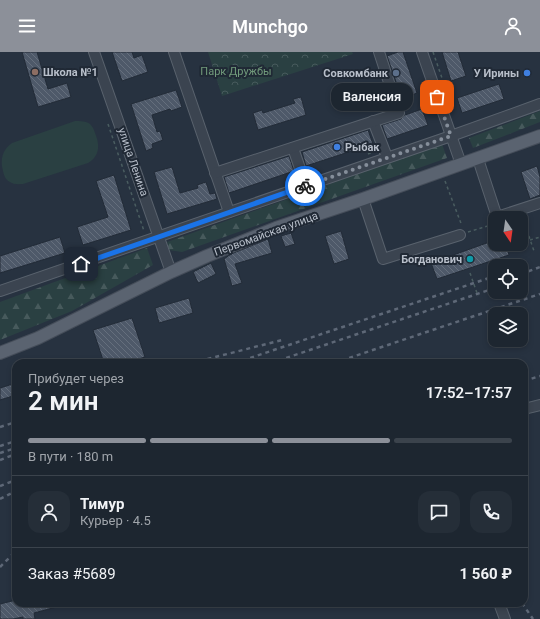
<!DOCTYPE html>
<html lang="ru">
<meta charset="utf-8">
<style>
body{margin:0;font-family:Roboto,sans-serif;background:#252e38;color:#f1f3f6;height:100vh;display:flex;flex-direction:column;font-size:15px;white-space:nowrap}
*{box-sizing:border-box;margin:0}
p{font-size:13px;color:#a0a5ab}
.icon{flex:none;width:22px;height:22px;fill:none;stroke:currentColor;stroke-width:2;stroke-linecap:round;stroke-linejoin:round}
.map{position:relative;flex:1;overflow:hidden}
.sheet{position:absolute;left:12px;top:307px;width:516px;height:248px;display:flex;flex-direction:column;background:#1d2630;border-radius:12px;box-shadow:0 2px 6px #0003,0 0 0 1px #3b434c}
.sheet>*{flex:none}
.needle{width:26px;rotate:167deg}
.fabs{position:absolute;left:488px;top:159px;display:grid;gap:8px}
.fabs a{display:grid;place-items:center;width:40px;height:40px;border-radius:8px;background:#1d2630;box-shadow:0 2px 6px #0003,0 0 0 1px #3b434c;font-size:20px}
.pin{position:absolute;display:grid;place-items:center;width:34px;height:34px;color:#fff;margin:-17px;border-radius:8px;box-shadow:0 2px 6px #0006}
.courier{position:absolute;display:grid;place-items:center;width:40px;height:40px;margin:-20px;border:3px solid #1a73e8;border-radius:50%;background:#fff;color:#222;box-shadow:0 1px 5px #0007}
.bubble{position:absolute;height:28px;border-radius:12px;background:#1d2630;box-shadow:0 2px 6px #0003,0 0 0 1px #3b434c;font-size:13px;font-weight:600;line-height:28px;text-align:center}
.overview em{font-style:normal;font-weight:600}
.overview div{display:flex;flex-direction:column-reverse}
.overview{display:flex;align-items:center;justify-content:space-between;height:68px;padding:0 16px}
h1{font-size:26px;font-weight:600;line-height:30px}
.bar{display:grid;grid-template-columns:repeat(4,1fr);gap:6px 4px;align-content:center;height:48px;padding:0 16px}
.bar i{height:5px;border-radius:3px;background:#3b434c}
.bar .active{background:#8c9099}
.bar p{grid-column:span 4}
.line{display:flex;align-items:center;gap:10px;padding:0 16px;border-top:1px solid #3b434c}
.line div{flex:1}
.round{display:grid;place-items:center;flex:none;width:42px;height:42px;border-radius:12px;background:#252e38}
header{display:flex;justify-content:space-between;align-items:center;height:52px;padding:0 16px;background:#8c9099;color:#fff;font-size:18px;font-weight:600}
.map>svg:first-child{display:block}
.forest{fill:url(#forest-firs)}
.park{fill:url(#park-crowns)}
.pitch{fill:#2a4042}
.building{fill:url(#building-back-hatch);stroke:#222b37}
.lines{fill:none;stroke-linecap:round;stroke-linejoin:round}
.minor-casing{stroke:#59626d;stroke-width:12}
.major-casing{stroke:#454d59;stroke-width:14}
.path{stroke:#4a5d60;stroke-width:1.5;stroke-dasharray:3 3;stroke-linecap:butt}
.minor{stroke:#3b4450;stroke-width:10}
.major{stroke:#5a6370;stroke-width:12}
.rail{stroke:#5e6877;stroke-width:2.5;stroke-dasharray:4 4;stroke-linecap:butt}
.done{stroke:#858e9a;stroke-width:4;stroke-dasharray:0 7.2}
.route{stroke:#1a73e8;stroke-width:5}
.education-dot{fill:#8d6e63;stroke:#202935;stroke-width:1.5}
.service-dot{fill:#5c6f8a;stroke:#202935;stroke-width:1.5}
.shop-dot{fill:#3f7fe0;stroke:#202935;stroke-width:1.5}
.culture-dot{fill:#0f9aa8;stroke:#202935;stroke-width:1.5}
.labels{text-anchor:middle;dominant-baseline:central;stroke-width:4;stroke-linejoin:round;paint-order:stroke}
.park-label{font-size:11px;fill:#719a7b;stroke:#202935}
.poi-label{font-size:11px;font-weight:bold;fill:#b8bfca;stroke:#202935;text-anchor:end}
.street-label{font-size:11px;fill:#b8bfca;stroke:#202935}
</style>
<header><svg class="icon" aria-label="menu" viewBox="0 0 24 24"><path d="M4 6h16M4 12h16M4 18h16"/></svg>Munchgo<svg class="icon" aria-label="person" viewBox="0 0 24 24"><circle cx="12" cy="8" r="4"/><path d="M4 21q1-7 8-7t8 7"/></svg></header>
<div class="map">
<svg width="540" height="567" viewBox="0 0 540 567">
<defs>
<pattern id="forest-firs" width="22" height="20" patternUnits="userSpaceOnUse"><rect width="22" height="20" fill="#2a4042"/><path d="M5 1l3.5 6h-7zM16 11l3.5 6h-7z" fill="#475a5c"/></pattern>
<pattern id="park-crowns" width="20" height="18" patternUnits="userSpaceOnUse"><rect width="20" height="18" fill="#2a4042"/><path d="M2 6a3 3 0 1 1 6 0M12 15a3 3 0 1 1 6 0" fill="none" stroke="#475a5c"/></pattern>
<pattern id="building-back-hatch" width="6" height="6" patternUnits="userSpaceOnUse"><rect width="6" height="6" fill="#4e5969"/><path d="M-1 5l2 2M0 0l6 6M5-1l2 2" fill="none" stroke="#656f7d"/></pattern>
</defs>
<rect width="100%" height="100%" fill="#273240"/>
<g class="forest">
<polygon points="540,59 540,70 473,96 469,86"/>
<polygon points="442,92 447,106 182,200 169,198 167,190"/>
<polygon points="147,196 153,213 72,259 0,288 0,250"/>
</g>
<polygon class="park" points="208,0 352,0 353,2 222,44"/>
<path class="pitch" d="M75,69C80,69 86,69 90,72C93,75 94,78 95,81C100,93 100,104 88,111L23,132C19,132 14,133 10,130C6,128 4,124 3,119C0,108 2,98 12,91Z"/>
<g class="building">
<polygon points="22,0 37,0 48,37 67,31 71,45 38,55"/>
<polygon points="112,0 132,0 134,6 142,3 148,20 122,29"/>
<polygon points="398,0 403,0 417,41 402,47 387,4"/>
<polygon points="442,0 458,0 466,24 451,29"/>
<polygon points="499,32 504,47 462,61 457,46"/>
<polygon points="176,38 182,55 171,59 170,57 152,63 157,80 160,79 163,88 152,92 153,96 146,99 131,52"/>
<polygon points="301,45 306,63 258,78 253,61 262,58 263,61 295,51 293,47"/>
<polygon points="422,57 428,73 387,87 382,73 401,67 405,63"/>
<polygon points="368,78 373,92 306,114 302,100"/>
<polygon points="289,104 294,119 229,141 224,125"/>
<polygon points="537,114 540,125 540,143 530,147 521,120"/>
<polygon points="172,115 180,141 198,136 197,133 206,130 210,142 215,141 217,147 167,162 154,120"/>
<polygon points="114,123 131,178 83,193 77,175 108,165 96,129"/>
<polygon points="341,179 349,207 334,212 325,184"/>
<polygon points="291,181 295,192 285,195 281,184"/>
<polygon points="60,185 65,201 0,221 0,204"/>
<polygon points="268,187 272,201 235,212 242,231 232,234 224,207 231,202"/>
<polygon points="495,188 495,192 506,192 509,203 437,227 431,211"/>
<polygon points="211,211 216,222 198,231 193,220"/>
<polygon points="189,246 193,261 159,271 155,256"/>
<polygon points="132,266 145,305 126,311 104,311 93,278"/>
<polygon points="16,331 16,343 0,348 0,336"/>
<polygon points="16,548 16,551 64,551 64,553 34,561 35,567 23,567 23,565 13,567 0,567 0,552"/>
</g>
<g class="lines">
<g class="minor-casing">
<g id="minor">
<polyline points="94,0 171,220"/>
<polyline points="174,0 229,160"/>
<polyline points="422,0 461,112"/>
<polyline points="373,69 387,105"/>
<polyline points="293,96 306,134"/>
<polyline points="478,107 497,165 540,151"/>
<polyline points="215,121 399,61 379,0"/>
<polyline points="363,147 383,207 460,183"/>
<polyline points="0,239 451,84 540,52"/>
<polyline points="524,357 540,353"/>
<polyline points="499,551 505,567"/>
</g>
</g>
<g class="major-casing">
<polyline id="major" points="0,301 38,286 171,220 207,204 276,176 363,147 540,84"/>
</g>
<g class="path">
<polyline points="433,0 442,26"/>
<polyline points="108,72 144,179"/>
<polyline points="368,102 375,99"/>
<polyline points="445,129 462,174"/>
<polyline points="523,167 534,199"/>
<polyline points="468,180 491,173"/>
<polyline points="530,188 540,185"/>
<polyline points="470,221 478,244"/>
</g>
<use href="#minor" class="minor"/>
<use href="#major" class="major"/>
<g class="rail">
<polyline points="521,222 540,215"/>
<polyline points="192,311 282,288"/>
<polyline points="235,311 495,224"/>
<polyline points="271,311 495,236"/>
<polyline points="334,311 540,242"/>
<polyline points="524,329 540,324"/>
<polyline points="0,375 16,370"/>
<polyline points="0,394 16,389"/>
<polyline points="0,401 16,396"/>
<polyline points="0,408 16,402"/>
<polyline points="0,434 16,428"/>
<polyline points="0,447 16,439"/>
<polyline points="0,515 16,499"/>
<polyline points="522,551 533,567"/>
</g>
</g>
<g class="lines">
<polyline class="done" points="305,134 451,84 437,45"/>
<polyline class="route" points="81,212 305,134"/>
</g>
<circle class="education-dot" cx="35" cy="20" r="4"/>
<circle class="service-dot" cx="396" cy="21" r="4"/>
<g class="shop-dot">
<circle cx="527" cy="21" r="4"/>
<circle cx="337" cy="95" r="4"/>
</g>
<circle class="culture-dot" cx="470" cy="207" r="4"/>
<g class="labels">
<g class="park-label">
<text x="236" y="19">Парк Дружбы</text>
</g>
<g class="poi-label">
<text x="43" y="20" text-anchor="start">Школа №1</text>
<text x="388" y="21">Совкомбанк</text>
<text x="519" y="21">У Ирины</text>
<text x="345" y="95" text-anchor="start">Рыбак</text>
<text x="462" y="207">Богданович</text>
</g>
<g class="street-label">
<text transform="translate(133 110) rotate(71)">улица Ленина</text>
<text transform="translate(266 182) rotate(-20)">Первомайская улица</text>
</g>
</g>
</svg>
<div class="fabs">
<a><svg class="needle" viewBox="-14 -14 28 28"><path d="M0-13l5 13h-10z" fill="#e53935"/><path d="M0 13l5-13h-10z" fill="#a0a5ab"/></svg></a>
<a><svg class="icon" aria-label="locate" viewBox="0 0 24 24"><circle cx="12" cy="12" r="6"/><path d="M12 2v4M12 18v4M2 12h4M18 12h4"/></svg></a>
<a><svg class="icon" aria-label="layers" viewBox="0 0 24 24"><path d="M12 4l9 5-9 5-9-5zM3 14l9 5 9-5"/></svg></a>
</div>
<div class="pin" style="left:437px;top:45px;background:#ea580c"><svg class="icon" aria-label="bag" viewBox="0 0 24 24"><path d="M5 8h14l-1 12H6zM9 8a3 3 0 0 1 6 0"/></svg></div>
<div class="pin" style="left:81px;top:212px;background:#1f2937"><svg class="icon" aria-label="home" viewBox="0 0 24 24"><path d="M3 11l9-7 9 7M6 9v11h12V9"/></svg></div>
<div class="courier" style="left:305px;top:134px"><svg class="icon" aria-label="bike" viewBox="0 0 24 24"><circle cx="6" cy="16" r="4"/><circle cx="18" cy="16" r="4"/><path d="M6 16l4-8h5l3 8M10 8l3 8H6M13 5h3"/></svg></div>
<div class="bubble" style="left:331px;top:31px;width:82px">Валенсия</div>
<section class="sheet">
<div class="overview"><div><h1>2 мин</h1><p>Прибудет через</p></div><em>17:52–17:57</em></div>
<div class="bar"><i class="active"></i><i class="active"></i><i class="active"></i><i></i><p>В пути · 180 m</p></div>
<div class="line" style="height:72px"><a class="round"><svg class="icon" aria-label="person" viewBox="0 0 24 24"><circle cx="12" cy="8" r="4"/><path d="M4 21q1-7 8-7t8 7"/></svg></a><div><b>Тимур</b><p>Курьер · 4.5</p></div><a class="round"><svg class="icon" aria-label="chat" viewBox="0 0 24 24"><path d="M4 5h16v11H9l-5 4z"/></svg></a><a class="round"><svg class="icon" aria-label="phone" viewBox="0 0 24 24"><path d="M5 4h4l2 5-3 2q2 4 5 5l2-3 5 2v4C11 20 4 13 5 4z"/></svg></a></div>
<div class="line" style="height:52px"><div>Заказ #5689</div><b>1 560 ₽</b></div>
</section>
</div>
